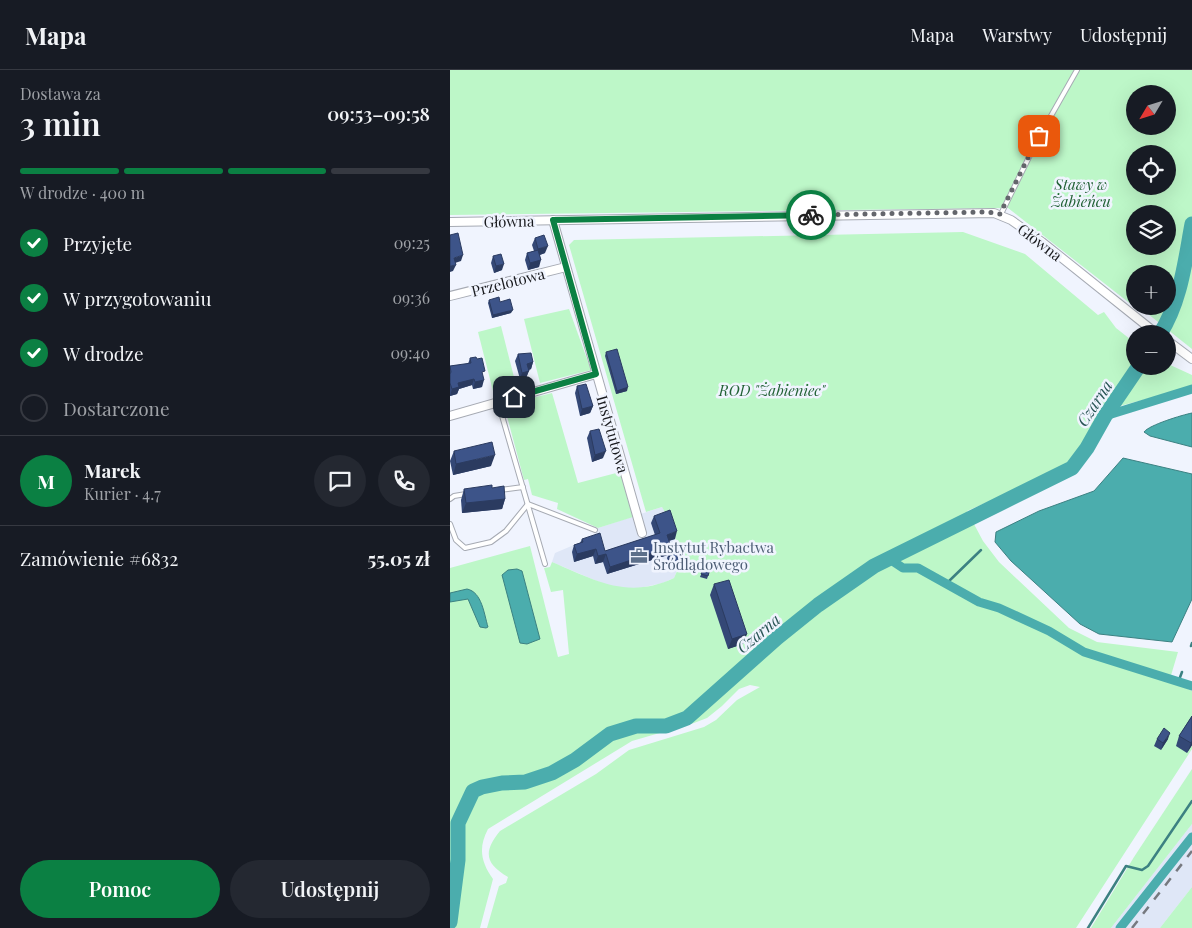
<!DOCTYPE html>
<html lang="pl">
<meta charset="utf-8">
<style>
body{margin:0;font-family:"Playfair Display",serif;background:#242831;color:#f1f3f6;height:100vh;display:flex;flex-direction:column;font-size:19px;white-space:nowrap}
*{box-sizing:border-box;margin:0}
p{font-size:16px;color:#9ea1a6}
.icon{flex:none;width:28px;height:28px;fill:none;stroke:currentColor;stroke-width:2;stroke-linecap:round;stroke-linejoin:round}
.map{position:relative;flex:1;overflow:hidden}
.details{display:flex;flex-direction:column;background:#171b24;width:450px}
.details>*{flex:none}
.needle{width:32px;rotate:232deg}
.fabs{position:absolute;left:676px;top:15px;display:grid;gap:10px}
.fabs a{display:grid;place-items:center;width:50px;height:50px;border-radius:50%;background:#171b24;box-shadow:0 5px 20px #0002;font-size:25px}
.pin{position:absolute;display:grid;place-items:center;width:42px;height:42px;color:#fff;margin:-21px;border-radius:10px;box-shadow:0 2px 8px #0006}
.courier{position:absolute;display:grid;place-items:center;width:50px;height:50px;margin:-25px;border:4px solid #0b8043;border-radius:50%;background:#fff;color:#222;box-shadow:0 1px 6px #0007}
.headline em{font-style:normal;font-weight:600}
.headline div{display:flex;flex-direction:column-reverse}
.headline{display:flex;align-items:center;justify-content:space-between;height:85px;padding:0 20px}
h1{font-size:32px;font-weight:600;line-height:38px}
.bar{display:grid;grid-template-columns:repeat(4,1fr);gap:8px 5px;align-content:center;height:60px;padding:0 20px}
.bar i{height:6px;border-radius:4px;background:#363941}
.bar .current{background:#0b8043}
.bar p{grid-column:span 4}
.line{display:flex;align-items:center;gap:12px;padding:0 20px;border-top:1px solid #363941}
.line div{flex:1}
.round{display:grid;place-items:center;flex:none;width:52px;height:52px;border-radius:26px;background:#242831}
ol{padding:0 20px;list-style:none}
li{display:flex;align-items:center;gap:15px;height:55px}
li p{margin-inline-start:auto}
li .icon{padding:5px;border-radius:50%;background:#0b8043;color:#fff;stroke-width:4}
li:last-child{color:#9ea1a6}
li i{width:28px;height:28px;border:2px solid #363941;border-radius:50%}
.cta{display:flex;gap:10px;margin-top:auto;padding:10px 20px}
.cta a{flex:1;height:58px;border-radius:30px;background:#0b8043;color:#fff;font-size:20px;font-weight:600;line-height:58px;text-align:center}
.cta a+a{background:#242831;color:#f1f3f6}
header{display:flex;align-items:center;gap:30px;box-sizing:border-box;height:70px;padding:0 25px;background:#171b24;border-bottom:1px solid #363941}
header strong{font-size:24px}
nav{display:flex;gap:28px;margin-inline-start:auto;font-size:18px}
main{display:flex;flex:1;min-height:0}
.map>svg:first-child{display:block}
.built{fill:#dfe7f7}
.green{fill:#bdf7c8;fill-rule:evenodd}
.water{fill:#4badad;stroke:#3c8182}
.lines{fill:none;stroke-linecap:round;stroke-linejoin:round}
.stream{stroke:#3c8182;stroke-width:2.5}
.canal{stroke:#4badad;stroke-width:9}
.river{stroke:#4badad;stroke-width:15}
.service-casing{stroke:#a6aab3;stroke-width:6}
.minor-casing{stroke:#a6aab3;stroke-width:10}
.service{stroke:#fff;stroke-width:4}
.minor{stroke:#fff;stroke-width:8}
.rail{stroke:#76797f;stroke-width:2.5;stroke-dasharray:9 9;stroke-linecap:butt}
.wall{fill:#344876}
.shaded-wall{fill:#2b3b60}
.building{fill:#3d5489;stroke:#2b3b60}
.done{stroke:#64666c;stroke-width:5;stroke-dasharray:0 9}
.route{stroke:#0b8043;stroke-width:6}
.labels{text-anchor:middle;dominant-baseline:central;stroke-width:5;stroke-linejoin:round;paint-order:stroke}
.park-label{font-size:15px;font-style:italic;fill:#216135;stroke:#f0f4fe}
.street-label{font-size:15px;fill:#18191d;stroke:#f0f4fe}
.service-label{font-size:15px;fill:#4e5e75;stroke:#f0f4fe;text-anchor:start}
.water-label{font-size:16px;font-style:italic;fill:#285454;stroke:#f0f4fe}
</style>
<header>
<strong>Mapa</strong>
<nav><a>Mapa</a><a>Warstwy</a><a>Udostępnij</a></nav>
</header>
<main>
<section class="details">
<div class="headline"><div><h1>3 min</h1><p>Dostawa za</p></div><em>09:53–09:58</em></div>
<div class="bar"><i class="current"></i><i class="current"></i><i class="current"></i><i></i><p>W drodze · 400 m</p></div>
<ol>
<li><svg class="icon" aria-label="check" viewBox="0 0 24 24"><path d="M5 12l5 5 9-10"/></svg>Przyjęte<p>09:25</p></li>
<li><svg class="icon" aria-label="check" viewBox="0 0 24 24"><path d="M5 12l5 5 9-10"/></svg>W przygotowaniu<p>09:36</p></li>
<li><svg class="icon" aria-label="check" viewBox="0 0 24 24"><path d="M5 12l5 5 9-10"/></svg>W drodze<p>09:40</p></li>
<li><i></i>Dostarczone</li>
</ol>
<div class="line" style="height:90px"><b class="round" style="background:#0b8043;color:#fff">M</b><div><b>Marek</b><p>Kurier · 4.7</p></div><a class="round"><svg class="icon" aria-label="chat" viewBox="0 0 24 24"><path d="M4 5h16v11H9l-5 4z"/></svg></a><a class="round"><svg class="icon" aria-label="phone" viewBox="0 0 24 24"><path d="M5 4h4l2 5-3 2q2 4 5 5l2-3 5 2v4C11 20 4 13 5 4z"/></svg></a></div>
<div class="line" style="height:65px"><div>Zamówienie #6832</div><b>55.05 zł</b></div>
<div class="cta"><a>Pomoc</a><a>Udostępnij</a></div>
</section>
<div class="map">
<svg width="742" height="858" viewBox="0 0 742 858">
<rect width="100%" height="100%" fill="#f0f4fe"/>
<g class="built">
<polygon points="212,437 217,444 229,482 230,493 224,508 213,513 189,518 174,518 156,515 102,492 105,483 145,466 145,462 148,458"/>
<polygon points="742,754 742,817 710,858 661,858"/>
</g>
<g class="green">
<path d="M0,0H742V279L688,236H718V204H685V234L682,232V235L558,138L0,145ZM685,24H718V56H685ZM685,84H718V116H685ZM685,144H718V176H685Z"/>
<path d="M513,162L575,184L648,245L654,242L666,258L685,273V289L652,340L636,370L617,397L517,441L533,471L549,492L619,558L647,572L728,582L719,612L728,614L742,621V679L626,858H37L49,816L56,813L58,807C35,793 33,782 50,761L146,704L179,680L254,657L266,650L287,630L310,617L300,615L289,619L272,636L257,648L244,653L182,671L38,759C28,778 31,792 43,809L30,858H0V498L80,476L108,587L119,584L113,520L101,522L94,498L100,497L102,492C145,510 177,530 224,508C226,503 229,498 230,493C231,479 219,448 212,437L196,442L119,175L124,170Z"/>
<polygon points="119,239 141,300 90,313 74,249"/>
<polygon points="51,256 67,319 44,325 28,262"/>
<polygon points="718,294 742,305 742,317 666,337 698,296 718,296"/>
<polygon points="102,323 128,413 170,402 183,447 148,458 107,439 108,433 82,425 78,409 74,410 54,335"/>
<polygon points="742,699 742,754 661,858 641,858 684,787"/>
<polygon points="742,817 742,858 710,858"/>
</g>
<g class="water">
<path d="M742,343V377L700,366L694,362C699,355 732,345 742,343Z"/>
<polygon points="673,388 742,404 742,529 722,572 649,564 630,554 561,491 545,472 546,462 589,441 644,421"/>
<polygon points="67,499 72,501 90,569 77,574 70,573 52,505 58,500"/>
<path d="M17,519C32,522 34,544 38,557L36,558L30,557L18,529L0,532V523Z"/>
</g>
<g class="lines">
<g class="stream">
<polyline points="497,513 531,480"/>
<polyline points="741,576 742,573"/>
<polyline points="729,610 732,602"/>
<polyline points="638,858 676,796 692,800 698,796 742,731"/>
</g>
<g class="canal">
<polyline points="655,346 742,319"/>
<polyline points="438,488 453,498 468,498 529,532 549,538 599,561 634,582 742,616"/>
<polyline points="670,858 742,767"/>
</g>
<g class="river">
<path d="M710,264C731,231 735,191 742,154"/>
<polyline points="0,852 8,790 8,753 23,721 32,717 52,713 75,712 102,703 125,690 160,664 186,656 216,656 237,648 327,568 368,535 424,496 622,398 637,378 655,346 689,296"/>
</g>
<g class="service-casing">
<g id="service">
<polyline points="551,144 589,67 627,0"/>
<polyline points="48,332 95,494"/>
<polyline points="50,420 73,417"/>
<polyline points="0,429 4,426 16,424"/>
<polyline points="0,454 6,470 15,478 41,472 56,461 78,434 145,460"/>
</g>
</g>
<g class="minor-casing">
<g id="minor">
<polyline points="103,150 192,463"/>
<polyline points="0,152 544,143 561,150 592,172 707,264"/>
<polyline points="0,226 116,197"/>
<polyline points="718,271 742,289"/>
<polyline points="0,346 146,304"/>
</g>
</g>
<use href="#service" class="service"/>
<use href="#minor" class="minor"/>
<polyline class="rail" points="682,858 742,781"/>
</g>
<g class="wall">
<polygon points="85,168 95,183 90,185 89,197 78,200 75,190 77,183 84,181 82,175"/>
<polygon points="43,186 52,200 44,203 41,193"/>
<polygon points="39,230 61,243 42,248 38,233"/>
<polygon points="156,282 177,321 166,324 155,286"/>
<polygon points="68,284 83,292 81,299 79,300 76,308 70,309 65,291"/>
<polygon points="20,288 33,307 32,317 23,319 22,315 9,319 7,324 0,326 0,296 18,294"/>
<polygon points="127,316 143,336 140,343 130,346 125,323"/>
<polygon points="140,361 153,388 142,392 137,368"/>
<polygon points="4,381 41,396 3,405 0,391"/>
<polygon points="42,418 55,429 52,439 12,443 11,430 14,419"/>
<polygon points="204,446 225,469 219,471 221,477 218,485 157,504 153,492 145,494 143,486 124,492 122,482 124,475 130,473 132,469 155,481 205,465 201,453"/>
<polygon points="219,484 229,490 228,494 220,496 217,488"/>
<polygon points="254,497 260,499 257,509 250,507"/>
<polygon points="264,514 293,574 278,579 260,525"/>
<polygon points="742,646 742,675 737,683 726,676 729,666"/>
<polygon points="707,669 718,669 711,680 704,676"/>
</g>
<g class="shaded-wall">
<polygon points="98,176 95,183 86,186 88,179"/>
<polygon points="13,185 11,191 2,194 4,188"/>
<polygon points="91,190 89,197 78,200 80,193"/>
<polygon points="54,194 52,200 44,203 46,196"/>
<polygon points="6,195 3,201 0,202 0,196"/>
<polygon points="63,240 61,243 42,248 43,245"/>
<polygon points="83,292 81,299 75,301 77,294"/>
<polygon points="79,301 76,308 70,309 72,303"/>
<polygon points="24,309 22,315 9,319 7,324 0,326 2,319 8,313"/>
<polygon points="34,310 32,317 23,319 25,312"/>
<polygon points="178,317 177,321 166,324 167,321"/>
<polygon points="143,336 140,343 130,346 132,339"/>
<polygon points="156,381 153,388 142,392 145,385"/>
<polygon points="45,385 41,396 3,405 6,394"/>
<polygon points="55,429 52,439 12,443 16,433"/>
<polygon points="227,461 225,469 214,472 217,465"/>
<polygon points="221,477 218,485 157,504 160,497"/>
<polygon points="146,479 143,486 124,492 127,484"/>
<polygon points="156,484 153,492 145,494 148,486"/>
<polygon points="229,490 228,494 220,496 221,493"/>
<polygon points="297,564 293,574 278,579 282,569"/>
<polygon points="720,663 718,669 711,680 713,673"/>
<polygon points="742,671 742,675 737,683 741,673"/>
</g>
<g class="building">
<polygon points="8,163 13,185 4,188 6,195 0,196 0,165"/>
<polygon points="94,165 98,176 88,179 85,168"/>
<polygon points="88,180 91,190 80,193 77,183"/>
<polygon points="51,184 54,194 46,196 43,186"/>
<polygon points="49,227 50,232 60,229 63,240 43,245 39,230"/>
<polygon points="167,279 178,317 167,321 156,282"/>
<polygon points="81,283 83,292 77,294 79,301 72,303 68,284"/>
<polygon points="26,287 27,289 32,288 35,301 32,302 34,310 25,312 24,309 8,313 9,317 2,319 0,313 0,304 1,302 0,296 21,293 20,288"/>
<polygon points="136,314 143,336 132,339 127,316"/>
<polygon points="149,359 156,381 145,385 140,361"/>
<polygon points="42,372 45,385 6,394 4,381"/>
<polygon points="42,415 42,418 54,416 55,429 16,433 14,419"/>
<polygon points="220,440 227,461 217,465 221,477 160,497 156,484 148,486 146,479 127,484 124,475 133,472 132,469 150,463 155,481 210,463 204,446"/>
<polygon points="226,482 229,490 221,493 219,484"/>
<polygon points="254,497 260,499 258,506 251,504"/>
<polygon points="279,510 297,564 282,569 264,514"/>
<polygon points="742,646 742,671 741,673 729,666"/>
<polygon points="714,658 720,663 713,673 707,669"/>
</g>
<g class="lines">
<polyline class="done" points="361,145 537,142 550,144 589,66"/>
<polyline class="route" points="64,327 146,304 103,150 361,145"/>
</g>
<defs>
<g id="office-bare" transform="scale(1.35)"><path d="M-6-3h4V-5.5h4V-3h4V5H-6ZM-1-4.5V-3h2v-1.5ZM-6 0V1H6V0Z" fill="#5c6f8a" stroke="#f0f4fe" stroke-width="2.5" paint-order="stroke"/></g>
</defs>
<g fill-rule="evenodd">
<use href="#office-bare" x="189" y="486"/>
</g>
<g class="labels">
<g class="park-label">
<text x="631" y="114">Stawy w<tspan x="631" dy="17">Żabieńcu</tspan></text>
<text x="322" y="320">ROD "Żabieniec"</text>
</g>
<g class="street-label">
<text transform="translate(59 151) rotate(-1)">Główna</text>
<text transform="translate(590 172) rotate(37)">Główna</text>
<text transform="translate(58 212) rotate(-14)">Przelotowa</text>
<text transform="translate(163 364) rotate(74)">Instytutowa</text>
</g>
<g class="service-label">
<text x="203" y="477">Instytut Rybactwa<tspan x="203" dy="17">Śródlądowego</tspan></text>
</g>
<g class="water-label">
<text transform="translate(644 333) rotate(-57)">Czarna</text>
<text transform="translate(308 563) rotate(-40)">Czarna</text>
</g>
</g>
</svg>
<div class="fabs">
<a><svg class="needle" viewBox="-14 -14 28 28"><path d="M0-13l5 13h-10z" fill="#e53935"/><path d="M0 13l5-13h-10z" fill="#9ea1a6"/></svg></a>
<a><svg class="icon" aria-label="locate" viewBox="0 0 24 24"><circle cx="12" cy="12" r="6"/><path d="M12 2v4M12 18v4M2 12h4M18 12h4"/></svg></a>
<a><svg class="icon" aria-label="layers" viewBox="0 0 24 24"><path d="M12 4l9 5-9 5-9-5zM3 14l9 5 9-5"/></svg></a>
<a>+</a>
<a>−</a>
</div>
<div class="pin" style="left:589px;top:66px;background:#ea580c"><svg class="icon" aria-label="bag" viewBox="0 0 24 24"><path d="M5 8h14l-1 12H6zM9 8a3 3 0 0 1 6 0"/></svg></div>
<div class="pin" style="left:64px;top:327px;background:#1f2937"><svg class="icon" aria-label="home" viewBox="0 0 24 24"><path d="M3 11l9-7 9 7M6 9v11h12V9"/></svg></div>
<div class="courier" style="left:361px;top:145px"><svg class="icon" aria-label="bike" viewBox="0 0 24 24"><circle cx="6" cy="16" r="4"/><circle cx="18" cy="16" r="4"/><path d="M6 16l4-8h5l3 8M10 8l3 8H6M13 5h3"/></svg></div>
</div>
</main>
